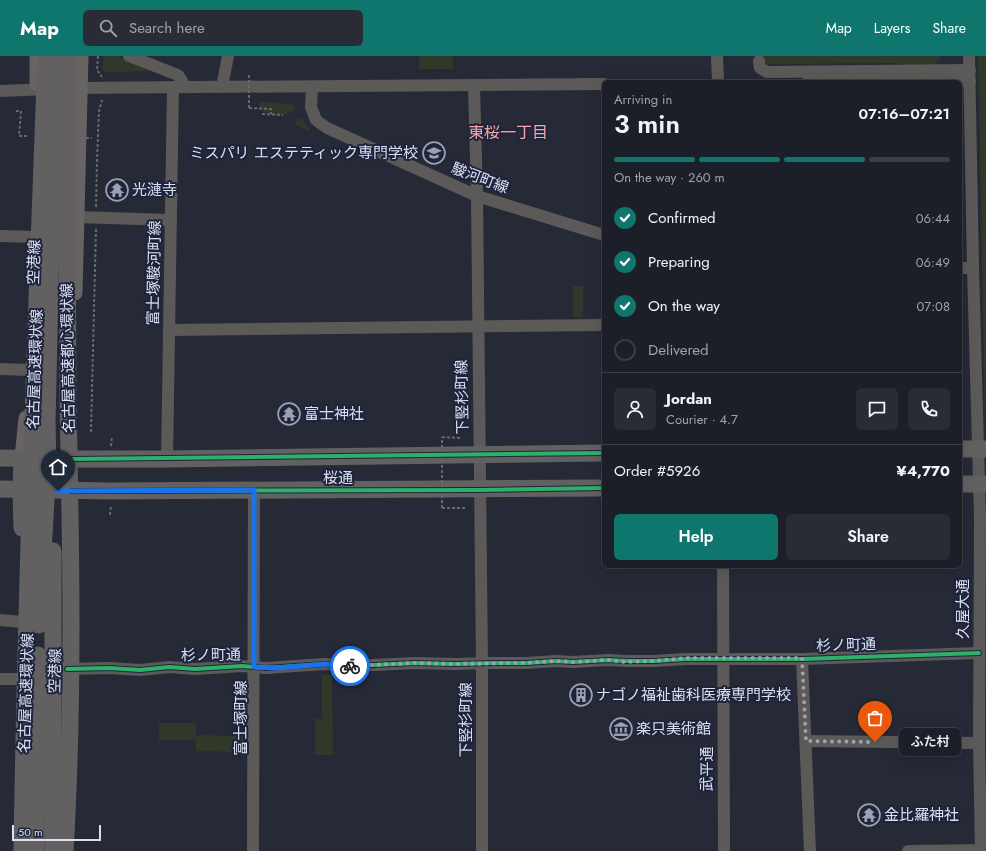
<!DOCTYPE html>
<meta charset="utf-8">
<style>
body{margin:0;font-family:Jost,"Noto Sans JP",sans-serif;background:#292c34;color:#f1f3f6;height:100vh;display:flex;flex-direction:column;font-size:15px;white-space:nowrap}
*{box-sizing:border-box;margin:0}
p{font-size:13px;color:#a0a2a8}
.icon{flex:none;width:22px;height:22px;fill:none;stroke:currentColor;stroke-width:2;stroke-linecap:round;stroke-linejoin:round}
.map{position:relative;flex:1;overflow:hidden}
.drawer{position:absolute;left:602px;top:24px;width:360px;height:488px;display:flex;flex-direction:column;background:#1c1f28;border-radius:6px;box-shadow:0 4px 16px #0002,0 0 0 1px #3a3d45}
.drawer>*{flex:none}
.scale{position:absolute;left:12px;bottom:10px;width:89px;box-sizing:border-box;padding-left:4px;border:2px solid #dbe0f1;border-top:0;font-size:11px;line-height:14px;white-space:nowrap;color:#dbe0f1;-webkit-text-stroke:3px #1f243d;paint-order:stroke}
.pin{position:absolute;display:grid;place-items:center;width:34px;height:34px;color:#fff;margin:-41px -17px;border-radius:50% 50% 50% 0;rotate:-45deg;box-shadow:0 0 4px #0007}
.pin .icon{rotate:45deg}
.courier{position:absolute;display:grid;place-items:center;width:40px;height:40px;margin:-20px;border:3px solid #1a73e8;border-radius:50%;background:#fff;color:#222;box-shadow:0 1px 5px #0007}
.bubble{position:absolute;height:28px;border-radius:6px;background:#1c1f28;box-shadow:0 4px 16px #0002,0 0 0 1px #3a3d45;font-size:13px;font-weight:600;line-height:28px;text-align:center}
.headline em{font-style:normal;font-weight:600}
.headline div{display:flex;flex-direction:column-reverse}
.headline{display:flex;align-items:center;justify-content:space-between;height:68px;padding:0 12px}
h1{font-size:26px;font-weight:600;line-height:30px}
.bar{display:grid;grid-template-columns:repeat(4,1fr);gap:6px 4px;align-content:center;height:48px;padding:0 12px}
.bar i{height:5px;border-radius:3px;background:#3a3d45}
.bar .selected{background:#0f766e}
.bar p{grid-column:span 4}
.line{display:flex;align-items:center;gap:10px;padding:0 12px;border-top:1px solid #3a3d45}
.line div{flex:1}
.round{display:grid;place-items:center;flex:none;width:42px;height:42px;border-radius:6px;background:#292c34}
ol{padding:0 12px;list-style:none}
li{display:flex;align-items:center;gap:12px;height:44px}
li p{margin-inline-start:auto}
li .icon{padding:4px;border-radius:50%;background:#0f766e;color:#fff;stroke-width:4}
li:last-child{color:#a0a2a8}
li i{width:22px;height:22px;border:2px solid #3a3d45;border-radius:50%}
.button{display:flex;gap:8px;margin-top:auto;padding:8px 12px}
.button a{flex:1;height:46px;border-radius:6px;background:#0f766e;color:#fff;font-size:16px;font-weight:600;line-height:46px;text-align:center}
.button a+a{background:#292c34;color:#f1f3f6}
header{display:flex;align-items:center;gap:24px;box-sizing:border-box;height:56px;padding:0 20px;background:#0f766e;color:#fff}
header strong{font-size:19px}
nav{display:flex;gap:22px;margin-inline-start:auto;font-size:14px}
.search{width:280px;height:36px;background:#292c34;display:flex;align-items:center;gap:10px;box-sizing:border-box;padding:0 14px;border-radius:6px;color:#a0a2a8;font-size:15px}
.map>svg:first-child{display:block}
.green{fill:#303929}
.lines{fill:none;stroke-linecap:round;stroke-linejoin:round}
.path{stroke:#68686a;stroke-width:2;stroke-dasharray:3 2;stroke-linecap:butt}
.minor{stroke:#5c5a58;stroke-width:12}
.major{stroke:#676463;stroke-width:15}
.highway{stroke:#626061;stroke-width:17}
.path-bridge{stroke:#68686a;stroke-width:2;stroke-dasharray:3 2;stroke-linecap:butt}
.highway-bridge{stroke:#626061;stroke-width:17}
.cycleway-casing{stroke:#1f243d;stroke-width:6}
.cycleway{stroke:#2db169;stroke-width:4}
.done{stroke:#9ca0b0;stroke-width:4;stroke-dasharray:0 7.2}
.route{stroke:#1a73e8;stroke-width:5}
.labels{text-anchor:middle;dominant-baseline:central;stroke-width:4;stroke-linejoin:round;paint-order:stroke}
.poi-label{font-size:15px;fill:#dbe0f1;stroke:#1f243d;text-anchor:start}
.street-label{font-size:15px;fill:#dbe0f1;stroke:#1f243d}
.neighbourhood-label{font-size:16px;fill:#f9a5a8;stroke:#1f243d}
</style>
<header>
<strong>Map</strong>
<div class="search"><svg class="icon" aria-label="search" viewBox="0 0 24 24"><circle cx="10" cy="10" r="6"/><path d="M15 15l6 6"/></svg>Search here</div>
<nav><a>Map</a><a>Layers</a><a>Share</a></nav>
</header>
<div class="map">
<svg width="986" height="795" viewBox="0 0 986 795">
<rect width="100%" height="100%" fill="#262936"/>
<g class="green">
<polygon points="103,0 116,0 157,15 105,16 103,14"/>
<rect x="419" y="0" width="34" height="13"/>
<polygon points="757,0 940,0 940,3 934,8 934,10 908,10 897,7 757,8"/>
<polygon points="978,0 986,0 986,374 985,354"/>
<path d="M262,46L292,48L295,52C285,63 272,61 261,54L259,48Z"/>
<polygon points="301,62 304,64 306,70 310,73 308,75 295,68 297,64"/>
<rect x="573" y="230" width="10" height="31"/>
<polygon points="332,618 333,699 315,699 315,663 322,663 322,619"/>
<polygon points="159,667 196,667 196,679 243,680 243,696 196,695 196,684 159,684"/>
</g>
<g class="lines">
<g class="path">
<polyline points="98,0 97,14 102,21"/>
<polyline points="249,52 271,53 271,58"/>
<polyline points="16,55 21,55 19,80"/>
<polyline points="262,58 283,59"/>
<polyline points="96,151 97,105 99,55 102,44"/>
<polyline points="91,376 96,173"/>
<polyline points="442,381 460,382"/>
<polyline points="111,390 112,381"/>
<polyline points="442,452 466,452"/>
<polyline points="110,459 111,449"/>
</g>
<g class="minor">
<polyline points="129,0 178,19 185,30"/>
<polyline points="717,0 718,26"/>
<polyline points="969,0 973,212 980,461 979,687 981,795"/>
<polyline points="759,5 760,12 767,16 970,14"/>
<polyline points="807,26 970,25"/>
<polyline points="474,30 477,140 482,608 482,795"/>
<polyline points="222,31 228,0"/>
<polyline points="312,31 311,51 316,64 327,72 477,140 604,179"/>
<polyline points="71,32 604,28"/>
<polyline points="0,35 49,33"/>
<polyline points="77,161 171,164"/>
<polyline points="0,180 35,181"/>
<polyline points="960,212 973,212"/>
<polyline points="169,274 604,269"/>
<polyline points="0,313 30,314"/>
<polyline points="167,403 173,31"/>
<polyline points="723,510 724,795"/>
<polyline points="0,564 22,566"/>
<polyline points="802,603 810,795"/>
<polyline points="67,613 109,612 140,614 169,611 195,613 242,610 266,612 325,608 353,610 415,607 455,608 491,607 526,607 556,605 573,606 608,604 626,605 654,605 686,603 802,603 979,597"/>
<polyline points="0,623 21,623"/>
<polyline points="806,685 979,687"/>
<polyline points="253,795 254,434"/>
<polyline points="908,795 986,794"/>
</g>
<g class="major">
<polyline points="37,0 37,28"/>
<polyline points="75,237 81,0"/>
<polyline points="22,402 26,362"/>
</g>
<g class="highway">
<polyline points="47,369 55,0"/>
<polyline points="960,393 986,393"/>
<polyline points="0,402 72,403 167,403 604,397"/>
<polyline points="22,402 21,434 22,472"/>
<polyline points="960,428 986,428"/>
<polyline points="0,433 111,435 604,432"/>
</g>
<g class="path-bridge">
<polyline points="249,52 249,19"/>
<polyline points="19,80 29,80"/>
<polyline points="81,82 92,82"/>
<polyline points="442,452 442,381"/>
</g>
<g class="highway-bridge">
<polyline points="39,569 48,408 47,369"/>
<path d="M22,795C26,530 36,265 46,0"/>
<polyline points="36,795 38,599"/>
<polyline points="53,795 53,495"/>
<path d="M65,795C74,645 71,494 68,344C67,229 67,115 68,0"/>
</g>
<g class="cycleway-casing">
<g id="cycleway">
<polyline points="72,403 604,397"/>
<polyline points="71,435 480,434 604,432"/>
<polyline points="67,613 109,612 140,614 169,611 195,613 242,610 266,612 325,608 353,610 415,607 455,608 491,607 526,607 556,605 573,606 608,604 626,605 654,605 686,603 802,603 979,597"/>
</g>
</g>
<use href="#cycleway" class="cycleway"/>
</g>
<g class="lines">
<polyline class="done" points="350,610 415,607 455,608 526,607 556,605 573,606 608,604 626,606 654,605 686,602 802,602 806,685 875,686"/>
<polyline class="route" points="58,435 254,434 254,611 277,612 325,608 350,610"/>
</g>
<defs>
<g id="university-ring" transform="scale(1.15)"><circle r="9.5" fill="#1f243d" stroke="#9ca0b0" stroke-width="1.5"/><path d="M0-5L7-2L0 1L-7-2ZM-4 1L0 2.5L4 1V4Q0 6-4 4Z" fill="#9ca0b0"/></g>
<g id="temple-ring" transform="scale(1.15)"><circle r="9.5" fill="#1f243d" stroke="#9ca0b0" stroke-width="1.5"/><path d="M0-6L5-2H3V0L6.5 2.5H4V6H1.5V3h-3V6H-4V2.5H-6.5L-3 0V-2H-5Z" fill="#9ca0b0"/></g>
<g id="building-ring" transform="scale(1.15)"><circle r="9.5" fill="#1f243d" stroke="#9ca0b0" stroke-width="1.5"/><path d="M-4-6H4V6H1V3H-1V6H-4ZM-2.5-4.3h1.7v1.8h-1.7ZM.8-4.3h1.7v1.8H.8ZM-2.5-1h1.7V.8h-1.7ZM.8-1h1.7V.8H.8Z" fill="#9ca0b0"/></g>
<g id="museum-ring" transform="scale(1.15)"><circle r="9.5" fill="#1f243d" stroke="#9ca0b0" stroke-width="1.5"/><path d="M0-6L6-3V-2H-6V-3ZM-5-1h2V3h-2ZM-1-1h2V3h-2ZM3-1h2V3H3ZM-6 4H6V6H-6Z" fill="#9ca0b0"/></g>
</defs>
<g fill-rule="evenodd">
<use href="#university-ring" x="434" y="97"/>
<use href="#temple-ring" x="117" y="134"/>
<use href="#temple-ring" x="289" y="358"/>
<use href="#building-ring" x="581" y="639"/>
<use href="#museum-ring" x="621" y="673"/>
<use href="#temple-ring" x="869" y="759"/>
</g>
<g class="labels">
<g class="poi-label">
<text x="418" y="97" text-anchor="end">ミスパリ エステティック専門学校</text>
<text x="132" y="134">光漣寺</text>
<text x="304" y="358">富士神社</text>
<text x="596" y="639">ナゴノ福祉歯科医療専門学校</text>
<text x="636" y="673">楽只美術館</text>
<text x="884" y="759">金比羅神社</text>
</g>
<g class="street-label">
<text transform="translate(480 122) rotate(21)">駿河町線</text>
<text transform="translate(34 206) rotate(-88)">空港線</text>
<text transform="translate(154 217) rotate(-89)">富士塚駿河町線</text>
<text transform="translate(68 302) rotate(-91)">名古屋高速都心環状線</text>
<text transform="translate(35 313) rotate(-88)">名古屋高速環状線</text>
<text transform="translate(462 341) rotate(-91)">下竪杉町線</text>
<text x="338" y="422">桜通</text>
<text transform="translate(963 553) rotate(-90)">久屋大通</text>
<text transform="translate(846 589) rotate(-2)">杉ノ町通</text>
<text transform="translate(211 599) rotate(-1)">杉ノ町通</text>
<text transform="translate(55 615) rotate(-89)">空港線</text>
<text transform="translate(26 637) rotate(-88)">名古屋高速環状線</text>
<text transform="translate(241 662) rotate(-90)">富士塚町線</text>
<text transform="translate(466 664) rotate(-90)">下竪杉町線</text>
<text transform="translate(707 713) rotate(-90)">武平通</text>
</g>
<g class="neighbourhood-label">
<text x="508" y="76">東桜一丁目</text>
</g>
</g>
</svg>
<div class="scale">50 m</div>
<div class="pin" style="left:875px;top:686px;background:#ea580c"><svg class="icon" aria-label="bag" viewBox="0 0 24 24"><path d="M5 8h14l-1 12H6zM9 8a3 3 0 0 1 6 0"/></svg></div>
<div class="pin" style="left:58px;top:435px;background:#1f2937"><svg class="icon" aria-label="home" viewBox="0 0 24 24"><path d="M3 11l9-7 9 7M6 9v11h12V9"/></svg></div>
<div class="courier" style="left:350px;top:610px"><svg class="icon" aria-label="bike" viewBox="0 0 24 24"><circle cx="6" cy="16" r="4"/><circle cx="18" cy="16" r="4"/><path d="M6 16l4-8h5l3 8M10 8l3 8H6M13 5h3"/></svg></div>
<div class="bubble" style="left:899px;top:672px;width:62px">ふた村</div>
<section class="drawer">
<div class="headline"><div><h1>3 min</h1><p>Arriving in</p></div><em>07:16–07:21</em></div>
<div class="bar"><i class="selected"></i><i class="selected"></i><i class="selected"></i><i></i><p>On the way · 260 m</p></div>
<ol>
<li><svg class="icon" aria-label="check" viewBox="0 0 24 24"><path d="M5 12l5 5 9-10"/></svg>Confirmed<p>06:44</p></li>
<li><svg class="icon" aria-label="check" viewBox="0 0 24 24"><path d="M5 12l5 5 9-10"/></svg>Preparing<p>06:49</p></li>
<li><svg class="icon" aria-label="check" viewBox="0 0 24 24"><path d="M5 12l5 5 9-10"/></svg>On the way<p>07:08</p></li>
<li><i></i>Delivered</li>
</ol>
<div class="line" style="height:72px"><a class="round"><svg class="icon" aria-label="person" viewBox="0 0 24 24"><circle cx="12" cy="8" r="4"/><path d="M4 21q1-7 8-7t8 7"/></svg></a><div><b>Jordan</b><p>Courier · 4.7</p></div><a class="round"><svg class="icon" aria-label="chat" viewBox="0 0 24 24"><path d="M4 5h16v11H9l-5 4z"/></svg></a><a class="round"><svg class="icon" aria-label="phone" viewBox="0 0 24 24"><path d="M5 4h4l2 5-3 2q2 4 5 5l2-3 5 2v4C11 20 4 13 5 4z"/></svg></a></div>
<div class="line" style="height:52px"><div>Order #5926</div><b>¥4,770</b></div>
<div class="button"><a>Help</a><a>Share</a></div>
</section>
</div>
